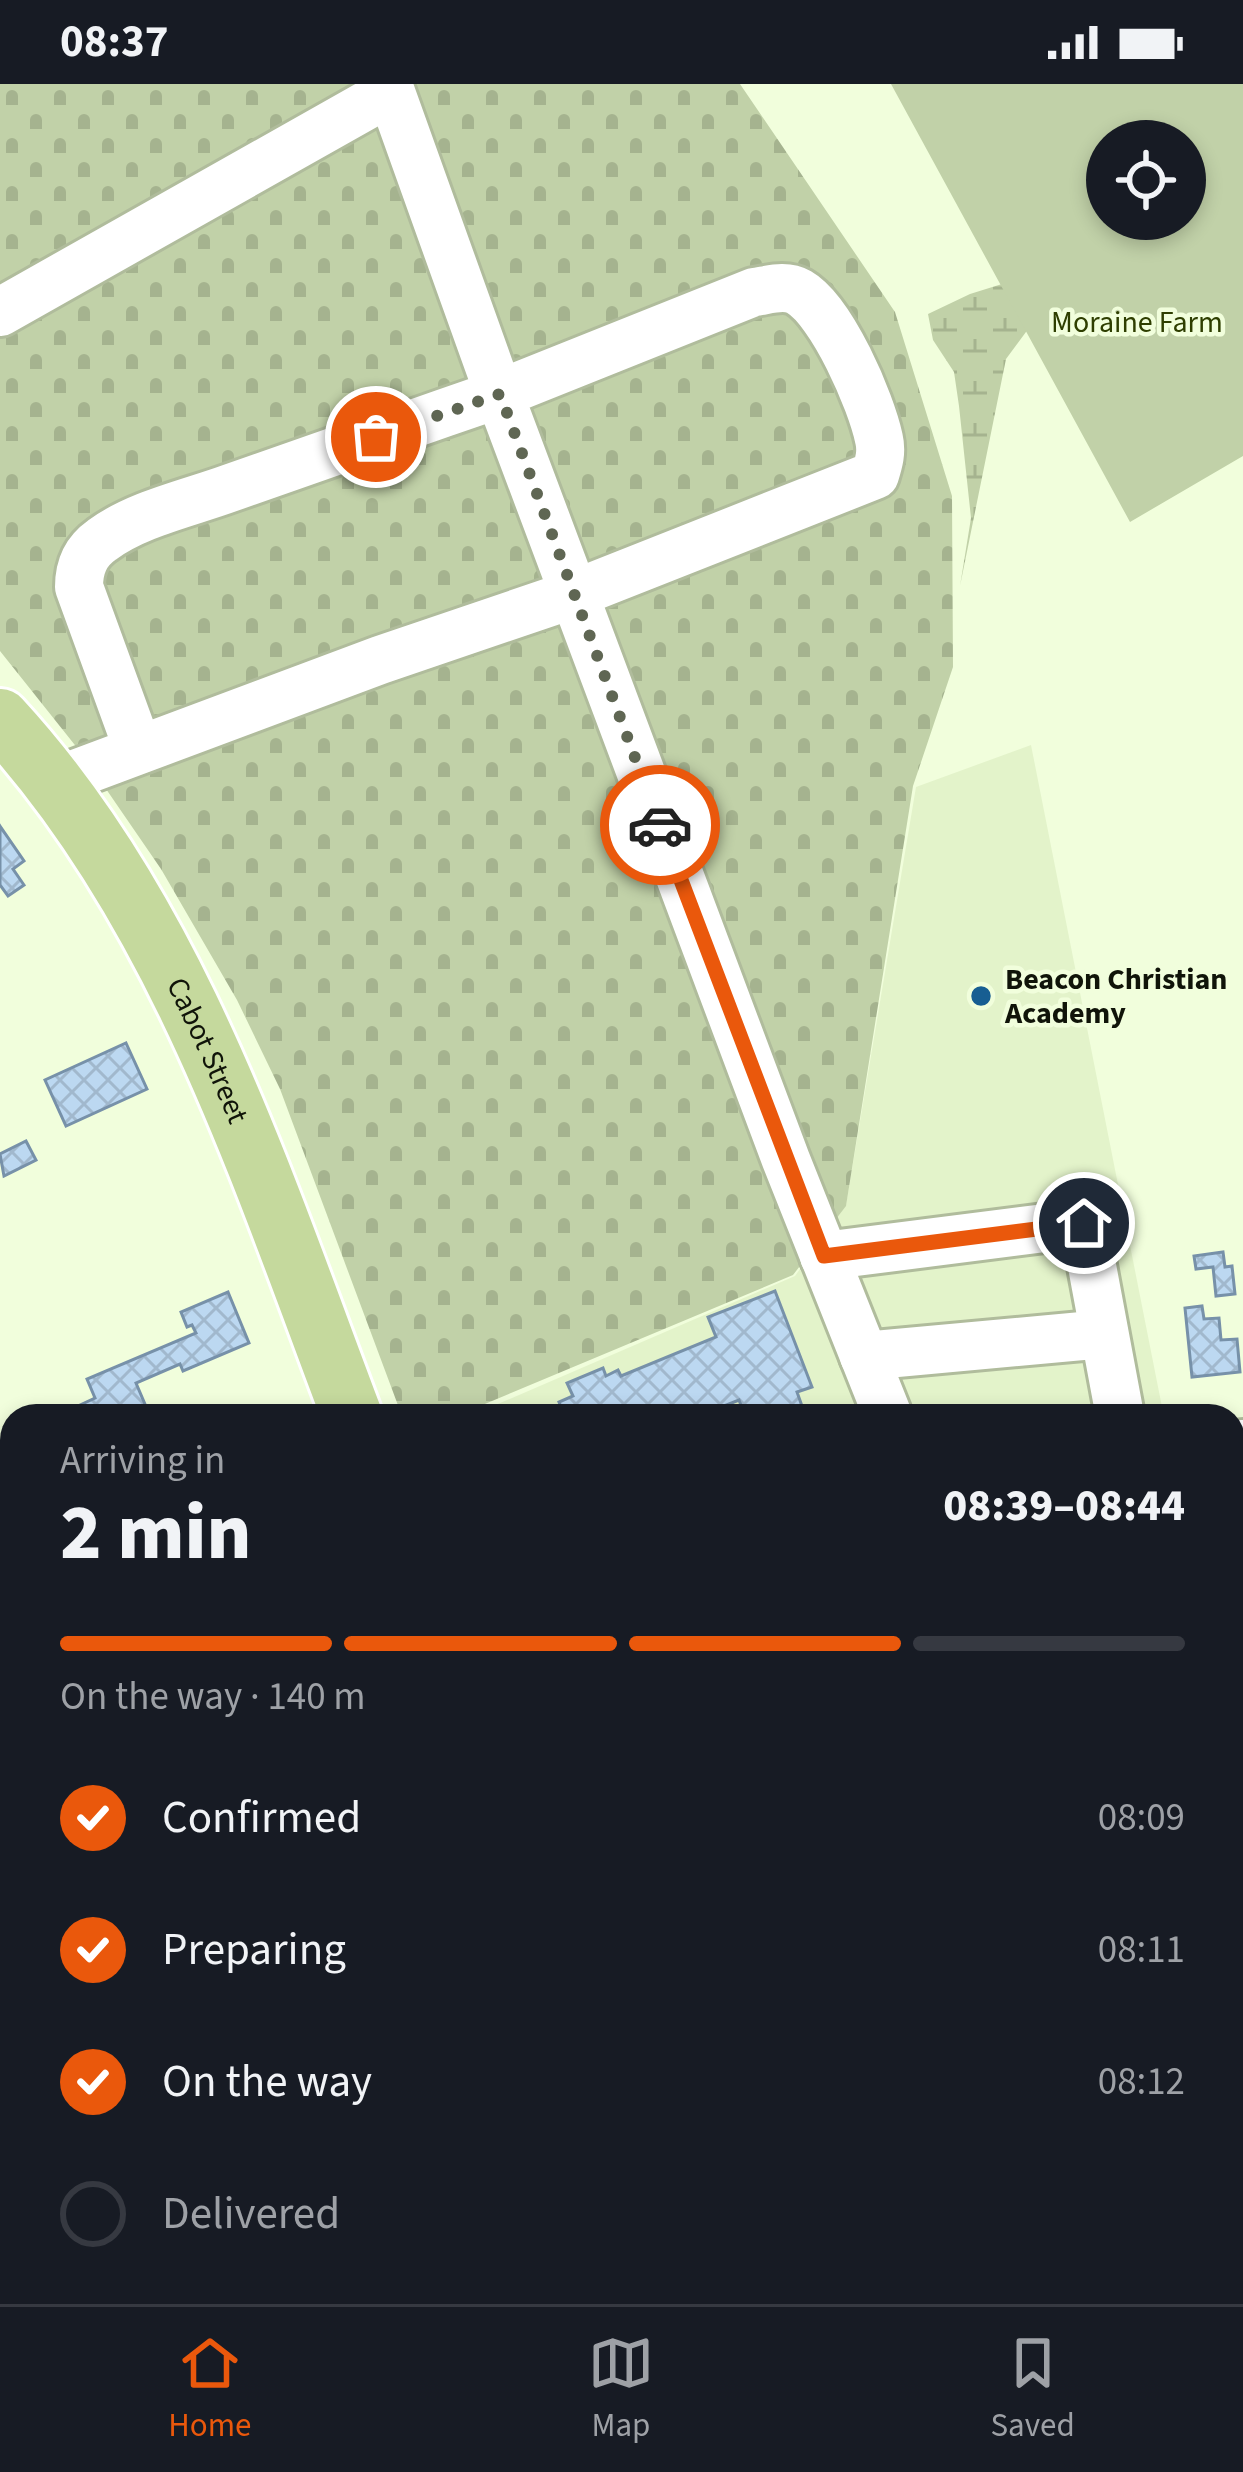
<!DOCTYPE html>
<meta charset="utf-8">
<style>
body{margin:0;font-family:"Source Sans 3",sans-serif;background:#242831;color:#f1f3f6;height:100vh;display:flex;flex-direction:column;font-size:45px;white-space:nowrap}
*{box-sizing:border-box;margin:0}
p{font-size:39px;color:#9ea1a6}
.icon{flex:none;width:66px;height:66px;fill:none;stroke:currentColor;stroke-width:2;stroke-linecap:round;stroke-linejoin:round}
.map{position:relative;flex:1;overflow:hidden}
.details{position:absolute;left:0px;top:1320px;width:1245px;height:900px;display:flex;flex-direction:column;background:#171b24;border-radius:36px 36px 0 0;box-shadow:0 6px 18px #0003}
.details>*{flex:none}
.fabs{position:absolute;left:1086px;top:36px;display:grid;gap:24px}
.fabs a{display:grid;place-items:center;width:120px;height:120px;border-radius:50%;background:#171b24;box-shadow:0 6px 18px #0003;font-size:60px}
.pin{position:absolute;display:grid;place-items:center;width:102px;height:102px;color:#fff;margin:-51px;border:6px solid #fff;border-radius:50%;box-shadow:0 3px 12px #0007}
.courier{position:absolute;display:grid;place-items:center;width:120px;height:120px;margin:-60px;border:9px solid #ea580c;border-radius:50%;background:#fff;color:#222;box-shadow:0 3px 15px #0007}
.overview em{font-style:normal;font-weight:800}
.overview div{display:flex;flex-direction:column-reverse}
.overview{display:flex;align-items:center;justify-content:space-between;height:204px;padding:0 60px}
h1{font-size:78px;font-weight:800;line-height:90px}
.bar{display:grid;grid-template-columns:repeat(4,1fr);gap:18px 12px;align-content:center;height:144px;padding:0 60px}
.bar i{height:15px;border-radius:9px;background:#363941}
.bar .selected{background:#ea580c}
.bar p{grid-column:span 4}
ol{padding:0 60px;list-style:none}
li{display:flex;align-items:center;gap:36px;height:132px}
li p{margin-inline-start:auto}
li .icon{padding:12px;border-radius:50%;background:#ea580c;color:#fff;stroke-width:4}
li:last-child{color:#9ea1a6}
li i{width:66px;height:66px;border:6px solid #363941;border-radius:50%}
.status{display:flex;justify-content:space-between;align-items:center;height:84px;padding:0 60px;background:#171b24;direction:ltr}
.status svg{height:33px;fill:currentColor}
.tab-bar{display:flex;justify-content:space-around;align-items:center;height:168px;border-top:3px solid #363941;background:#171b24;font-size:33px;color:#9ea1a6}
.tab-bar a{display:grid;justify-items:center;gap:6px}
.tab-bar .selected{color:#ea580c}
.map>svg:first-child{display:block}
.built{fill:#e3f3ca}
.wetland{fill:url(#wetland-marsh)}
.cemetery{fill:url(#cemetery-stones)}
.green{fill:#c1d1a8;fill-rule:evenodd}
.building{fill:url(#building-cross-hatch);stroke:#7791a9;stroke-width:3}
.lines{fill:none;stroke-linecap:round;stroke-linejoin:round}
.minor-casing{stroke:#b0bc9c;stroke-width:54}
.major-casing{stroke:#fff;stroke-width:66}
.minor{stroke:#fff;stroke-width:48}
.major{stroke:#c5d99d;stroke-width:60}
.done{stroke:#5f6653;stroke-width:12;stroke-dasharray:0 21.6}
.route{stroke:#ea580c;stroke-width:15}
.poi-dot{fill:#175e92;stroke:#f1fedc;stroke-width:4.5}
.labels{text-anchor:middle;dominant-baseline:central;stroke-width:9;stroke-linejoin:round;paint-order:stroke}
.park-label{font-size:30px;fill:#2e3e00;stroke:#f1fedc}
.poi-label{font-size:30px;font-weight:bold;fill:#101409;stroke:#f1fedc;text-anchor:start}
.street-label{font-size:30px;fill:#101409;stroke:#f1fedc}
</style>
<div class="status"><b>08:37</b><svg viewBox="0 0 49 12"><path d="M0 12V9h3v3zM5 12V6h3v6zM10 12V3h3v9zM15 12V0h3v12zM26 1h20v11H26zM47 4h2v5h-2z"/></svg></div>
<div class="map">
<svg width="1243" height="2220" viewBox="0 0 1243 2220">
<defs>
<pattern id="wetland-marsh" width="20" height="14" patternUnits="userSpaceOnUse" patternTransform="scale(3)"><rect width="20" height="14" fill="#c1d1a8"/><path d="M1 5h8M5 5V1M11 12h8M15 12V8" fill="none" stroke="#a5b38f"/></pattern>
<pattern id="cemetery-stones" width="16" height="16" patternUnits="userSpaceOnUse" patternTransform="scale(3)"><rect width="16" height="16" fill="#c1d1a8"/><path d="M2 7V4a2 2 0 0 1 4 0v3zM10 15v-3a2 2 0 0 1 4 0v3z" fill="#a5b38f"/></pattern>
<pattern id="building-cross-hatch" width="8" height="8" patternUnits="userSpaceOnUse" patternTransform="scale(3)"><rect width="8" height="8" fill="#bcd8f1"/><path d="M0 0l8 8M0 8l8-8" fill="none" stroke="#a1b8cd"/></pattern>
</defs>
<rect width="100%" height="100%" fill="#f1fedc"/>
<polygon class="built" points="1031,661 1162,1323 1033,1332 470,1332 795,1192 846,1121 916,703"/>
<polygon class="wetland" points="1079,176 1006,275 960,502 971,434 959,322 954,288 933,256 928,230 970,210"/>
<polygon class="cemetery" points="0,0 740,0 895,228 952,412 953,583 913,702 846,1122 793,1191 456,1332 402,1332 280,1005 237,916 161,785 82,670 0,567"/>
<path class="green" d="M891,0H1243V372L1130,438ZM1107,57H1185V135H1107Z"/>
<g class="building">
<polygon points="0,742 24,777 13,785 24,801 8,812 0,801"/>
<polygon points="126,959 147,1005 66,1042 45,996"/>
<polygon points="26,1057 36,1076 4,1092 0,1070"/>
<polygon points="1223,1168 1225,1183 1232,1182 1235,1210 1216,1212 1213,1183 1196,1185 1194,1172"/>
<polygon points="775,1207 812,1303 797,1308 803,1325 785,1332 745,1332 739,1316 699,1332 565,1332 559,1318 573,1312 567,1299 603,1284 606,1292 618,1286 621,1292 716,1253 708,1233"/>
<polygon points="228,1208 249,1259 183,1287 180,1280 136,1299 150,1332 82,1332 78,1322 95,1314 87,1295 196,1249 192,1241 187,1243 181,1228"/>
<polygon points="1202,1222 1204,1235 1219,1234 1221,1256 1237,1255 1240,1288 1192,1293 1185,1224"/>
<polygon points="12,1659 12,1741 0,1744 0,1662"/>
<polygon points="12,1910 12,1958 0,1965 0,1917"/>
<polygon points="12,2072 12,2112 9,2114 0,2095 0,2079"/>
<polygon points="163,2208 174,2220 145,2220"/>
<polygon points="545,2208 589,2208 594,2220 550,2220"/>
<polygon points="743,2208 789,2208 793,2220 747,2220"/>
<polygon points="995,2208 1044,2208 1043,2220 994,2215"/>
<polygon points="1156,2208 1192,2208 1196,2220 1160,2220"/>
</g>
<g class="lines">
<g class="minor-casing">
<g id="minor">
<polyline points="0,228 390,8"/>
<path d="M138,665L79,503C79,483 85,468 102,456C137,430 189,419 230,404C319,373 409,341 499,310L574,510L875,391C879,378 882,368 879,355C871,317 832,227 799,208C785,200 769,206 754,208L499,310L388,0"/>
<polyline points="51,699 380,576 574,510 786,1076 888,1332"/>
<polyline points="824,1172 1084,1139 1120,1332"/>
<polyline points="864,1272 1104,1250"/>
<polyline points="1233,1361 1243,1360"/>
<polyline points="1233,1682 1243,1680"/>
<polyline points="1233,2131 1243,2128"/>
<polyline points="23,2220 41,2208"/>
<polyline points="312,2220 312,2208"/>
<polyline points="1111,2220 1111,2208"/>
</g>
</g>
<g class="major-casing">
<g id="major">
<path id="s1" d="M0,635C178,828 261,1092 352,1332"/>
<polyline points="0,1830 12,1823"/>
<polyline points="673,2208 677,2220"/>
</g>
</g>
<use href="#minor" class="minor"/>
<use href="#major" class="major"/>
</g>
<g class="lines">
<polyline class="done" points="376,353 500,310 660,741"/>
<polyline class="route" points="660,741 824,1172 1084,1139"/>
</g>
<circle class="poi-dot" cx="981" cy="912" r="12"/>
<g class="labels">
<g class="park-label">
<text x="1137" y="238">Moraine Farm</text>
</g>
<g class="poi-label">
<text x="1005" y="895">Beacon Christian<tspan x="1005" dy="34">Academy</tspan></text>
</g>
<g class="street-label">
<text stroke="none"><textPath href="#s1" startOffset="393">Cabot Street</textPath></text>
</g>
</g>
</svg>
<div class="fabs">
<a><svg class="icon" aria-label="locate" viewBox="0 0 24 24"><circle cx="12" cy="12" r="6"/><path d="M12 2v4M12 18v4M2 12h4M18 12h4"/></svg></a>
</div>
<div class="pin" style="left:376px;top:353px;background:#ea580c"><svg class="icon" aria-label="bag" viewBox="0 0 24 24"><path d="M5 8h14l-1 12H6zM9 8a3 3 0 0 1 6 0"/></svg></div>
<div class="pin" style="left:1084px;top:1139px;background:#1f2937"><svg class="icon" aria-label="home" viewBox="0 0 24 24"><path d="M3 11l9-7 9 7M6 9v11h12V9"/></svg></div>
<div class="courier" style="left:660px;top:741px"><svg class="icon" aria-label="car" viewBox="0 0 24 24"><path d="M5 17H2v-5l4-1 3-4h7l3 4 3 1v5h-3M9 17h6M6 11h13"/><circle cx="7" cy="17" r="2"/><circle cx="17" cy="17" r="2"/></svg></div>
<section class="details">
<div class="overview"><div><h1>2 min</h1><p>Arriving in</p></div><em>08:39–08:44</em></div>
<div class="bar"><i class="selected"></i><i class="selected"></i><i class="selected"></i><i></i><p>On the way · 140 m</p></div>
<ol>
<li><svg class="icon" aria-label="check" viewBox="0 0 24 24"><path d="M5 12l5 5 9-10"/></svg>Confirmed<p>08:09</p></li>
<li><svg class="icon" aria-label="check" viewBox="0 0 24 24"><path d="M5 12l5 5 9-10"/></svg>Preparing<p>08:11</p></li>
<li><svg class="icon" aria-label="check" viewBox="0 0 24 24"><path d="M5 12l5 5 9-10"/></svg>On the way<p>08:12</p></li>
<li><i></i>Delivered</li>
</ol>
</section>
</div>
<nav class="tab-bar">
<a class="selected"><svg class="icon" aria-label="home" viewBox="0 0 24 24"><path d="M3 11l9-7 9 7M6 9v11h12V9"/></svg>Home</a>
<a><svg class="icon" aria-label="map" viewBox="0 0 24 24"><path d="M3 6l6-2 6 2 6-2v14l-6 2-6-2-6 2zM9 4v14M15 6v14"/></svg>Map</a>
<a><svg class="icon" aria-label="saved" viewBox="0 0 24 24"><path d="M7 4h10v16l-5-4-5 4z"/></svg>Saved</a>
</nav>
